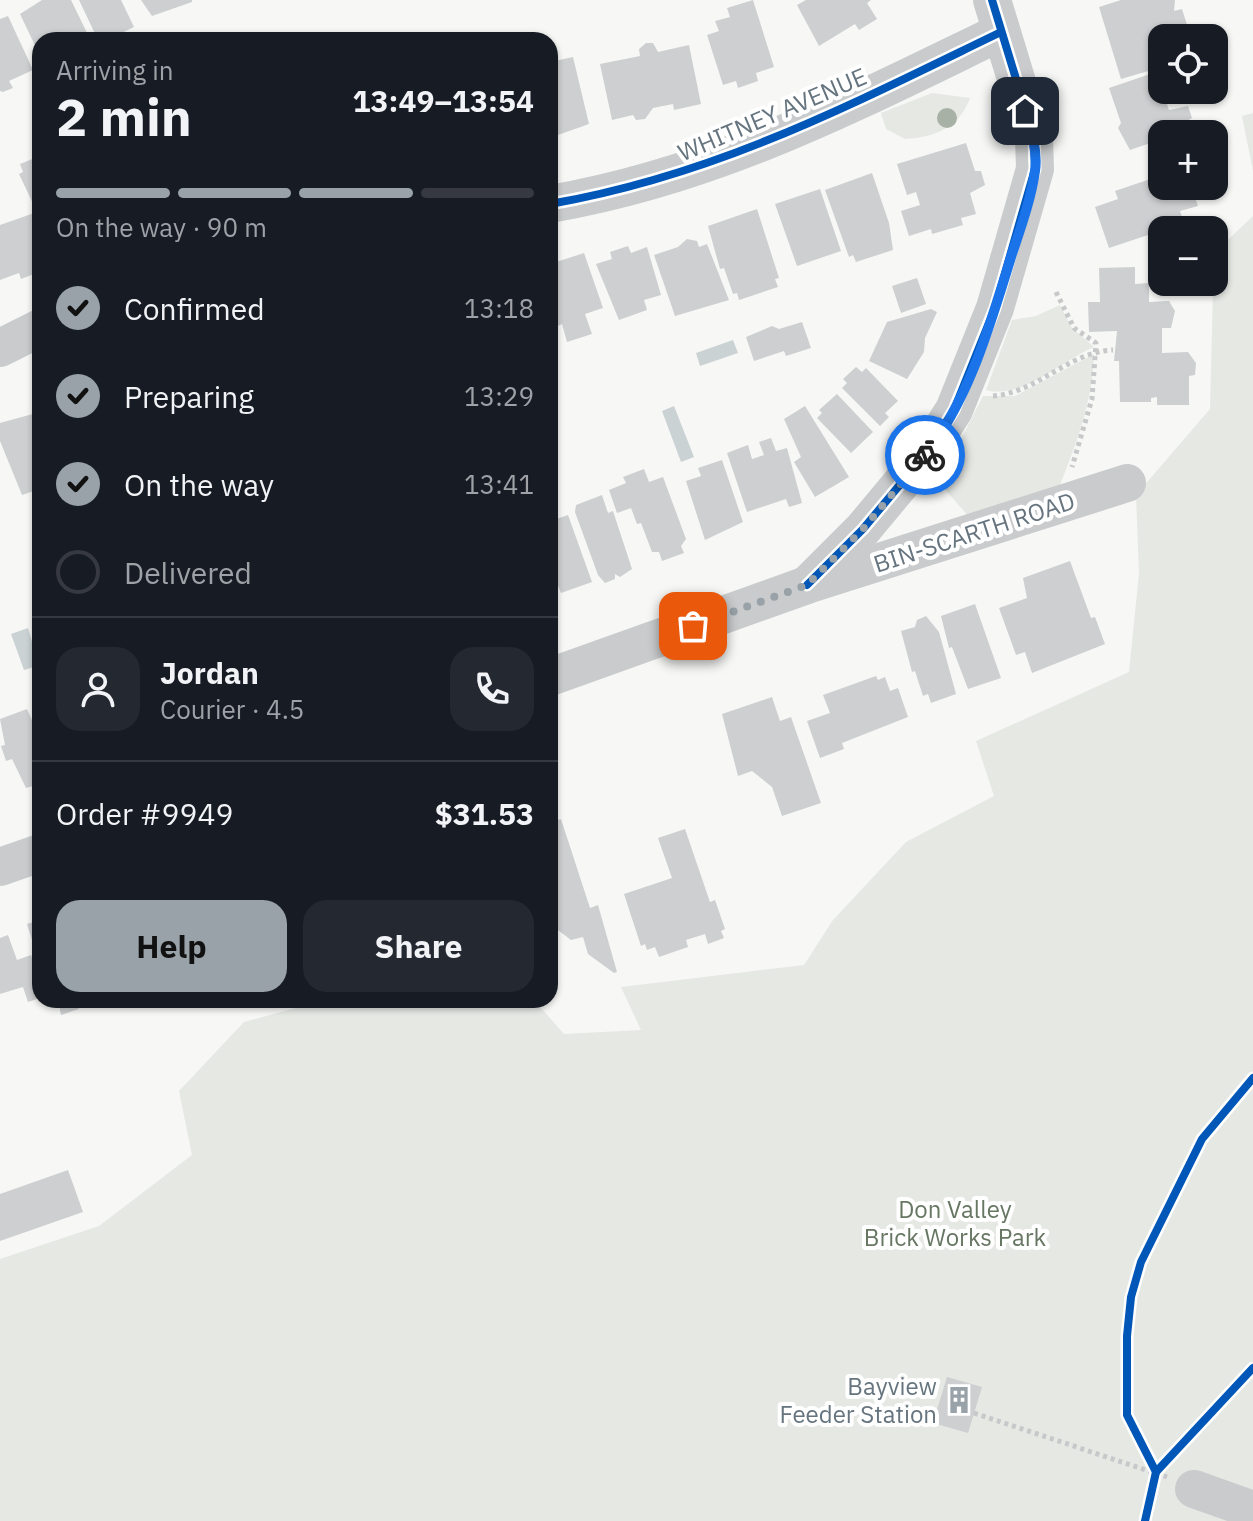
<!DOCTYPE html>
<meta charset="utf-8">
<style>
body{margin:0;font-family:"IBM Plex Sans",sans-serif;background:#242831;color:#f1f3f6;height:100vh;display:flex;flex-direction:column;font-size:30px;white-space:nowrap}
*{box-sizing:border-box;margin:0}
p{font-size:26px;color:#9ea1a6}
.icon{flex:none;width:44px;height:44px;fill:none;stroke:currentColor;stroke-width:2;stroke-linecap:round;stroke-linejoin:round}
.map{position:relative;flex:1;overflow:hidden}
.panel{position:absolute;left:32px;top:32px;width:526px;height:976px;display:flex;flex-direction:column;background:#171b24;border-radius:24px;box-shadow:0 2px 6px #0004}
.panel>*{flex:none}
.buttons{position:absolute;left:1148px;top:24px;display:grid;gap:16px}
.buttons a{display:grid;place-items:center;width:80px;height:80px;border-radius:16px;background:#171b24;box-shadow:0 2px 6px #0004;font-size:40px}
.pin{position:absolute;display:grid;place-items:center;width:68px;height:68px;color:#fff;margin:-34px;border-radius:16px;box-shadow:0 4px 12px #0006}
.courier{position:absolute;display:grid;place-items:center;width:80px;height:80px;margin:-40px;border:6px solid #1a73e8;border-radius:50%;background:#fff;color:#222;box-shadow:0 2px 10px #0007}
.overview em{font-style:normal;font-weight:700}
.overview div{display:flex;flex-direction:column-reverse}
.overview{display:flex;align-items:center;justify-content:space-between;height:136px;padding:0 24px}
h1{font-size:52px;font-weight:700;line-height:60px}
.bar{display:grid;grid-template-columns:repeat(4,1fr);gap:12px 8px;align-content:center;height:96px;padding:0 24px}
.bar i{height:10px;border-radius:6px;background:#363941}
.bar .on{background:#98a2a8}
.bar p{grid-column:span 4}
.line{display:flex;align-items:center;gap:20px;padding:0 24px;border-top:2px solid #363941}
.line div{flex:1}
.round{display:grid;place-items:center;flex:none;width:84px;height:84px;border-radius:24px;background:#242831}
ol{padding:0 24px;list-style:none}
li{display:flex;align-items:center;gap:24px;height:88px}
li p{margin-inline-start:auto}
li .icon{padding:8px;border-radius:50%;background:#98a2a8;color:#111;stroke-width:4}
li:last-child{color:#9ea1a6}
li i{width:44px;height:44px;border:4px solid #363941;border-radius:50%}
.cta{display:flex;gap:16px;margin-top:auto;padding:16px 24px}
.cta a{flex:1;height:92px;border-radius:24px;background:#98a2a8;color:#111;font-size:32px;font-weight:700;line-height:92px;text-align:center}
.cta a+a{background:#242831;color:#f1f3f6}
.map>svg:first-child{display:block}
.green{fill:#e6e8e4}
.water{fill:#cad2d4}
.building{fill:#cdcfd0}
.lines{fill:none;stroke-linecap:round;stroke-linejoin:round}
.path{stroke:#c7c8c9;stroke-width:5;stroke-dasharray:4 4;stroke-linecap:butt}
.minor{stroke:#c9cbcc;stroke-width:38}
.cycleway-casing{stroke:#fff;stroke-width:13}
.cycleway{stroke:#0057b8;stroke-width:8}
.tree{fill:#a8b1a5}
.done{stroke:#98a2a8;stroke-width:8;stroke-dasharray:0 14.4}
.route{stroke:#1a73e8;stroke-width:10}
.labels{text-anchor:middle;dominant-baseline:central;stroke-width:8;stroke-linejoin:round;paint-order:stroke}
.street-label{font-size:24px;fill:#65747e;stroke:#fff}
.park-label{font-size:24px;fill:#677763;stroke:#fff}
.poi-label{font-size:24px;fill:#65747e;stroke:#fff;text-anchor:end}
</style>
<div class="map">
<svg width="1253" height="1521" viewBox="0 0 1253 1521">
<rect width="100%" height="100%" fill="#f7f7f6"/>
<g class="green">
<path d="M932,93L970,98C959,128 935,137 905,139L886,129L881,113Z"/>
<polygon points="1253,113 1253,171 1242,116"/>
<polygon points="1253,216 1253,1496 1239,1521 0,1521 0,1259 99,1226 192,1155 179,1091 244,1022 325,1000 534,1000 564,1034 641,1030 621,987 804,965 833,920 906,842 994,796 976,741 1129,672 1139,573 1136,495 1210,409 1214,253"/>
<path d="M1060,305L1072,328L1094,347C1062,360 1023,400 986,390L1012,320L1036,316Z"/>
<path d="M1094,354C1093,401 1076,444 1059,488L970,518L934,477L959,443L983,396H1015Z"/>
</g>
<g class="water">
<polygon points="733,340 738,353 700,366 696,353"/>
<polygon points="674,406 694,457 681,462 662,411"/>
<polygon points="28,628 40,669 36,670 34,667 24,670 11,634"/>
</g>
<g class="building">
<polygon points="42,0 71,0 90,39 40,40 40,56 20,14"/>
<polygon points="79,0 121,0 134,27 107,40 98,40"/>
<polygon points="141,0 192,0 192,2 152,16"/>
<polygon points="753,0 774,67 756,73 758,81 738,88 736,81 723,85 707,35 719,31 715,21 730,17 727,8"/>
<polygon points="806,0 871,0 867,3 877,19 859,30 855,24 819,46 797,5"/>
<polygon points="1121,0 1175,0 1174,11 1182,9 1188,28 1181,31 1183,38 1162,38 1162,67 1121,79 1099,7"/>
<polygon points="8,16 33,70 9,81 13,88 3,92 0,91 0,19"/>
<polygon points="646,43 653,43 658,52 689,45 701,104 674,110 673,104 653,108 645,119 636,120 633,115 612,120 600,64 640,56 639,49"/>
<polygon points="573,57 589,124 558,135 557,130 550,132 550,62"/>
<polygon points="1162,70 1162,90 1183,90 1166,101 1169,110 1188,106 1192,118 1174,129 1176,134 1162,134 1162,139 1130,150 1118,128 1121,123 1109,88"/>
<polygon points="966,143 975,171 981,171 985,185 970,193 976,214 961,218 963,225 932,234 931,229 909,236 901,211 920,205 916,192 907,195 897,164"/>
<polygon points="40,156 40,224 36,217 40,228 40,261 35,263 39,272 21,279 19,273 0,280 0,225 37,212 19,174 23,172 20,164"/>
<polygon points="872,173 889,223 893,250 856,262 853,255 849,257 825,190"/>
<polygon points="1162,175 1162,186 1191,186 1198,206 1180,211 1184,223 1109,248 1095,207 1118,199 1115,191"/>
<polygon points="820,189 841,251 797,266 775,204"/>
<polygon points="757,209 779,278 775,279 778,287 739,300 737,293 733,294 724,268 720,269 708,226"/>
<polygon points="687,239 697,241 699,247 707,244 729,300 675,316 654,255 678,247"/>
<polygon points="628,246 631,253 647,247 661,295 644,300 647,310 619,320 596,264 612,259 610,252"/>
<polygon points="584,253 603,308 585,314 592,334 567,342 562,324 558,326 554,315 550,314 550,264"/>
<polygon points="1135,267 1135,284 1149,283 1149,302 1169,301 1175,311 1171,328 1162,328 1162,353 1188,352 1196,363 1195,375 1189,376 1189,405 1157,405 1157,397 1151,398 1151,402 1120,402 1119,361 1114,361 1117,331 1089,332 1088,302 1100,302 1099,268"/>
<polygon points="917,278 926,304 901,313 892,286"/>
<polygon points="931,309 937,312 925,338 924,352 907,379 869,361 887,322"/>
<polygon points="802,322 811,348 786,356 784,351 754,361 746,337 772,326 779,329"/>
<polygon points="856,367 862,372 866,368 898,401 885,413 889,417 880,426 842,388 847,383 843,379"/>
<polygon points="837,394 873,432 851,453 817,418 822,413 819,410"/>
<polygon points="805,406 849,477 815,497 794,462 801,457 784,419"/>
<polygon points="40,412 40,489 22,495 0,441 0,423"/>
<polygon points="771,438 776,451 787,448 802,503 789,507 786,499 747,512 727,453 748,445 752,459 764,455 759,442"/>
<polygon points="722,460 743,522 705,540 686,481 701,476 698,468"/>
<polygon points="644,469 649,482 663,477 686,539 681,546 684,553 662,561 659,552 652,552 641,523 637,524 631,508 617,513 609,490 626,483 623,477"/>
<polygon points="602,495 608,513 613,511 632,569 620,577 615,574 615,579 605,583 598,575 575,512 576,505"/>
<polygon points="568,515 592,582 561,593 550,565 550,521"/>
<polygon points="1070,561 1091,618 1095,617 1105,644 1032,673 1025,652 1016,655 999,608 1027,598 1023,578"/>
<polygon points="975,604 1001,678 968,689 952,647 949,648 941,616"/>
<polygon points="926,616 939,632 956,694 931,703 928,694 923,696 915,671 912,672 901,631 915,627 917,620"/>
<polygon points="40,617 40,642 32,620"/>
<polygon points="876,676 878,680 885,677 890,691 898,688 908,717 842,743 844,749 820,758 807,721 830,713 823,695"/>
<polygon points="40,694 40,725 32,703"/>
<polygon points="772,697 780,721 791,717 821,803 782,816 772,787 752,771 738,776 722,714"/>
<polygon points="27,709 40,738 40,784 26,788 12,759 6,761 1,746 5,745 0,719"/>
<polygon points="561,819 590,908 598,905 617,972 614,973 588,954 583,937 571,940 550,924 550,822"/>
<polygon points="685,829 710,902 715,900 725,929 721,931 724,938 708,944 705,934 686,940 688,947 659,957 655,947 647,950 645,944 641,946 624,894 672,878 658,838"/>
<polygon points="40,920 40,961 39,962 27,924"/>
<polygon points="8,935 17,960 31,955 40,981 40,998 28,1002 23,987 0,994 0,938"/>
<polygon points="58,1000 76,1000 79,1009 61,1015"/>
<polygon points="68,1170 83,1212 0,1241 0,1194"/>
<polygon points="947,1377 982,1387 968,1433 933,1423"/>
</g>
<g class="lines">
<g class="path">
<polyline points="1056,292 1074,328 1096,343 1092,399 1072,467"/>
<path d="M993,396C1039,392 1068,352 1113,350"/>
<polyline points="974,1413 1167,1477"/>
</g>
<g class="minor">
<path d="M550,204C717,175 850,105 1001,32"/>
<polyline points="0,348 40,328"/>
<polyline points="807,585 863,529 928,451 954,410 995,308 1035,169 1034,138 992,0"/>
<polyline points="550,677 807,585 1127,483"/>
<polyline points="0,867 40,853"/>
<polyline points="1194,1489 1253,1510"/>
</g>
<g class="cycleway-casing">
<g id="cycleway">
<path d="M550,204C717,175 850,105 1001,32"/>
<polyline points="807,585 863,529 928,451 954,410 995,308 1035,169 1034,138 992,0"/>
<polyline points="1156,1472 1127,1415 1127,1336 1131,1297 1141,1262 1202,1139 1253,1078"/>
<polyline points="1145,1521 1156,1472 1253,1368"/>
</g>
</g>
<use href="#cycleway" class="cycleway"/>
</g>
<circle class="tree" cx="947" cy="118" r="10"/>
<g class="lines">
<polyline class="done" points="693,626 807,585 863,529 925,455"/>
<path class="route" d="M925,455C970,399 991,321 1012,254C1021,227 1031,199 1035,171C1038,151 1031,130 1025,111"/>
</g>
<defs>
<g id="building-bare" transform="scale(2.16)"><path d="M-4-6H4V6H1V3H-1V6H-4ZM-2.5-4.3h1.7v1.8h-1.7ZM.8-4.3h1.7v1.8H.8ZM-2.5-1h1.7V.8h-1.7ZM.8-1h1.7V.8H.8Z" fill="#98a2a8" stroke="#fff" stroke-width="2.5" paint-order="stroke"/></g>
</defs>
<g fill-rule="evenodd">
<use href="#building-bare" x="959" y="1400"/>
</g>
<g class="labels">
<g class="street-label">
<text transform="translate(772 114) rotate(-23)">WHITNEY AVENUE</text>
<text transform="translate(974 532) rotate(-18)">BIN-SCARTH ROAD</text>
</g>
<g class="park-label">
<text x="955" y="1209">Don Valley<tspan x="955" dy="28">Brick Works Park</tspan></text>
</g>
<g class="poi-label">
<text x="937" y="1386">Bayview<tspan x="937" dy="28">Feeder Station</tspan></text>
</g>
</g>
</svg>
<div class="buttons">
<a><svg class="icon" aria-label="locate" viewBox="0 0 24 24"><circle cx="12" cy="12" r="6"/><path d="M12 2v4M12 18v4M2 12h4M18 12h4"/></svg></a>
<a>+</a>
<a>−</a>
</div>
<div class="pin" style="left:693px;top:626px;background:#ea580c"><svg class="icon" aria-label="bag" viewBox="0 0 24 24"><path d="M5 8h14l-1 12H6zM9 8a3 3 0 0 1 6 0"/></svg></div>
<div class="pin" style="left:1025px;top:111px;background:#1f2937"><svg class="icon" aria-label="home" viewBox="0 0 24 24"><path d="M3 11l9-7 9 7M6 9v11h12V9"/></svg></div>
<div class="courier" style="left:925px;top:455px"><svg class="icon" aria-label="bike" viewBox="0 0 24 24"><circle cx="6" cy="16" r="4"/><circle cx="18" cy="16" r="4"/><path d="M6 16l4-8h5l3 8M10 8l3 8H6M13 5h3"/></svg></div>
<section class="panel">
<div class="overview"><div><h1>2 min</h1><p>Arriving in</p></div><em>13:49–13:54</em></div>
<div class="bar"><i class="on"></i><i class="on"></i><i class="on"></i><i></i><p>On the way · 90 m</p></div>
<ol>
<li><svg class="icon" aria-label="check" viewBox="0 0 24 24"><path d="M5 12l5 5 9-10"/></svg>Confirmed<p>13:18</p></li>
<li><svg class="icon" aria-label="check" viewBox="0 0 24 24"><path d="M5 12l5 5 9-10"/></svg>Preparing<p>13:29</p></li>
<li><svg class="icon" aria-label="check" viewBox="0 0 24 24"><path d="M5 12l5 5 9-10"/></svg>On the way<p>13:41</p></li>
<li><i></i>Delivered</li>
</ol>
<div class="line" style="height:144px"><a class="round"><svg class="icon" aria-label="person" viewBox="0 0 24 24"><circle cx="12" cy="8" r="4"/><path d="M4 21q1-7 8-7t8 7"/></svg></a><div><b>Jordan</b><p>Courier · 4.5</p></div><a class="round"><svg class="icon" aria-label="phone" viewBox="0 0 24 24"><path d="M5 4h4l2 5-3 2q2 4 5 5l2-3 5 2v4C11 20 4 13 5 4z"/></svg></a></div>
<div class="line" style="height:104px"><div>Order #9949</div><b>$31.53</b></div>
<div class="cta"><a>Help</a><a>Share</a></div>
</section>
</div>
